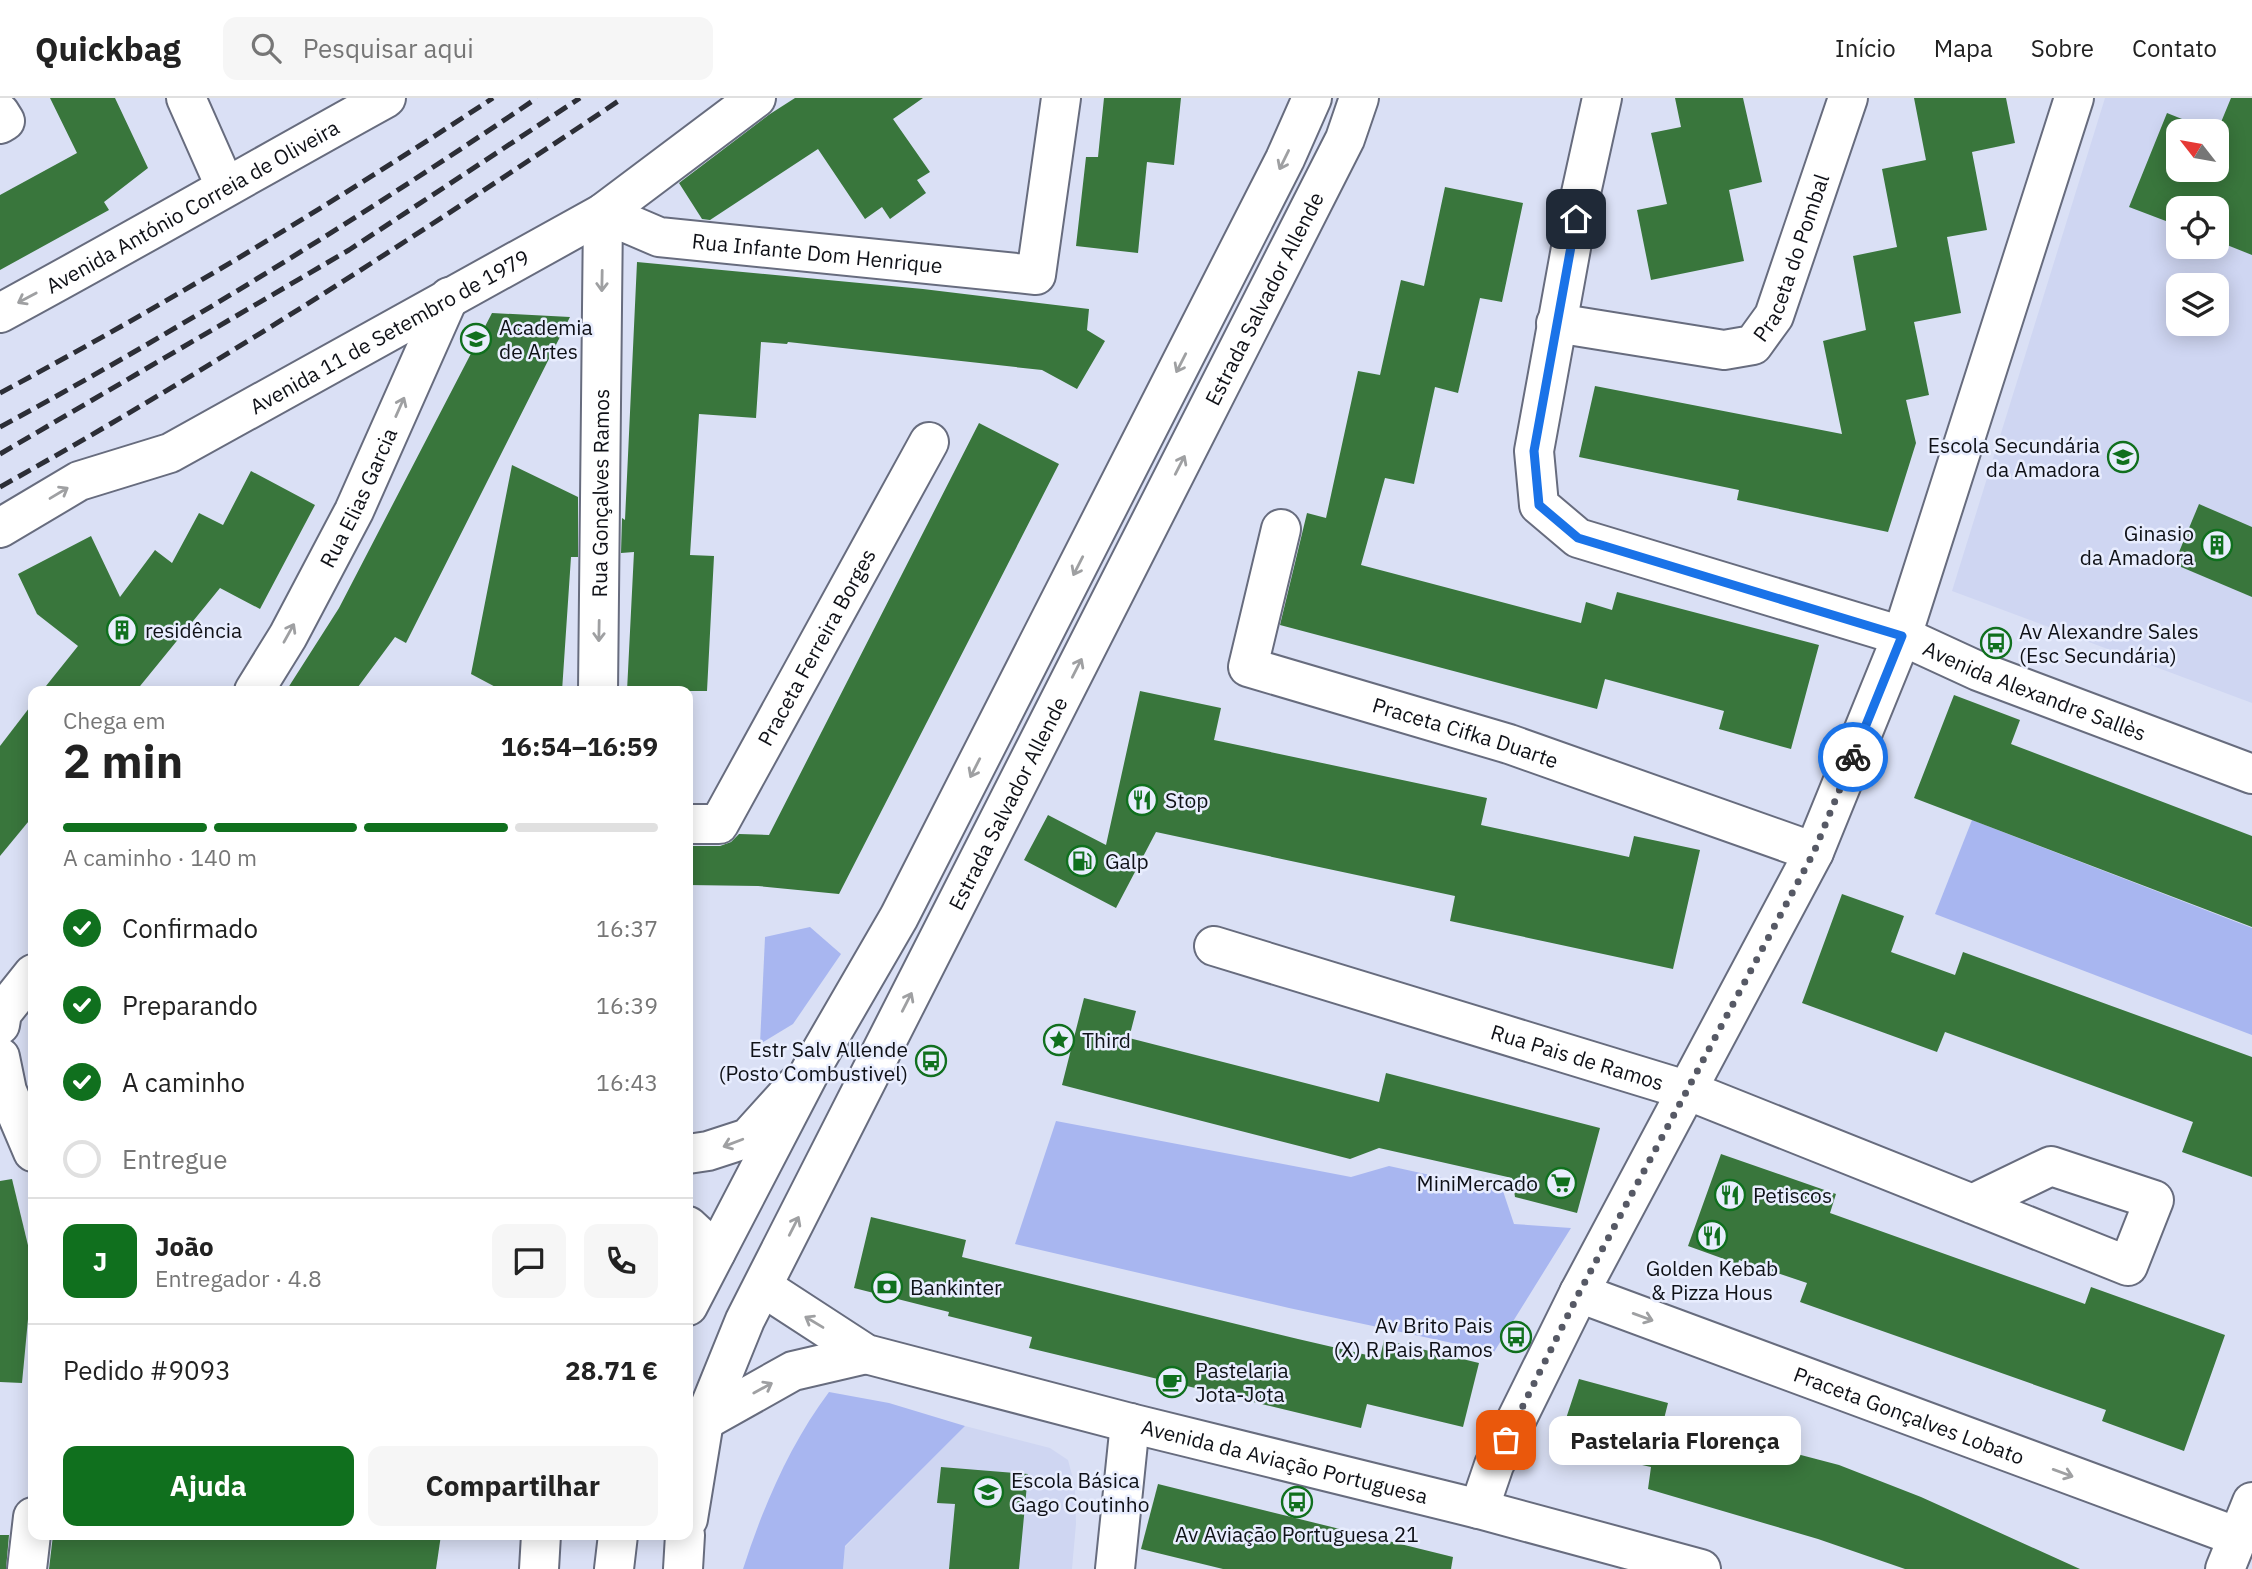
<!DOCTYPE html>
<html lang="pt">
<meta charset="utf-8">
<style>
body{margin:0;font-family:"IBM Plex Sans",sans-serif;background:#f6f6f6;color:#222;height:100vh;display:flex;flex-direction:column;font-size:26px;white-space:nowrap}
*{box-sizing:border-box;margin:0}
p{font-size:23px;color:#767676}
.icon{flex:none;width:38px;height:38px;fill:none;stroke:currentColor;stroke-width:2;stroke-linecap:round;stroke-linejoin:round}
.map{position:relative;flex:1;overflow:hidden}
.details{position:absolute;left:28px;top:588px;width:665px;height:854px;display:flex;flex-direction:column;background:#fff;border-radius:14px;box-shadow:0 4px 18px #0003}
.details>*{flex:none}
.needle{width:46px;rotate:301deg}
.fabs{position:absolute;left:2166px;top:21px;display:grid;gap:14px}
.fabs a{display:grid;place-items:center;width:63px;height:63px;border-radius:14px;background:#fff;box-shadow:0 4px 18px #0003;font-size:35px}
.pin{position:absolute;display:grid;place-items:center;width:60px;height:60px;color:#fff;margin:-30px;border-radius:14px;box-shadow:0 4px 10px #0006}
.courier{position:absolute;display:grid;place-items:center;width:70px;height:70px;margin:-35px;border:5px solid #1a73e8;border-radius:50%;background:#fff;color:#222;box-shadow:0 2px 9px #0007}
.bubble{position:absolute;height:49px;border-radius:14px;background:#fff;box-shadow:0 4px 18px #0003;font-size:23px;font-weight:700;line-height:49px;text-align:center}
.headline em{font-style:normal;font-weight:700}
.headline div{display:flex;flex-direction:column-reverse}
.headline{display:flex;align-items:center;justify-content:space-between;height:119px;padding:0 35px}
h1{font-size:46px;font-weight:700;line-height:52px}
.bar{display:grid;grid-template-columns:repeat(4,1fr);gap:10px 7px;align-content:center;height:84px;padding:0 35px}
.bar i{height:9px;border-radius:5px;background:#e0e0e0}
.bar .active{background:#10701e}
.bar p{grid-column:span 4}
.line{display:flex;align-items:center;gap:18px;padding:0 35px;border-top:2px solid #e0e0e0}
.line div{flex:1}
.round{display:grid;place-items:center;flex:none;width:74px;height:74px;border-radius:14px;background:#f6f6f6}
ol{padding:0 35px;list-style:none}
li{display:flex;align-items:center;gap:21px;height:77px}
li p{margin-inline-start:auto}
li .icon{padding:7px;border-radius:50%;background:#10701e;color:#fff;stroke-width:4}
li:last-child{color:#767676}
li i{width:38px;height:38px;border:4px solid #e0e0e0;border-radius:50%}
.action{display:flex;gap:14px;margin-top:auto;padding:14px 35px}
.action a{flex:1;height:80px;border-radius:14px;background:#10701e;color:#fff;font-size:28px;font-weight:700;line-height:80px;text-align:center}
.action a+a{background:#f6f6f6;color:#222}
header{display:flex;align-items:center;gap:42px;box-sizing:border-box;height:98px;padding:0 35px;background:#fff;border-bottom:2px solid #e0e0e0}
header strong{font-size:33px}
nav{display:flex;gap:38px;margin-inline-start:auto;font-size:24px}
.search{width:490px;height:63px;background:#f6f6f6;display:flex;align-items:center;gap:18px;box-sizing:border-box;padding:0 24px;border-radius:14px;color:#767676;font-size:26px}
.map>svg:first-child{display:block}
.built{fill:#cfd6f2;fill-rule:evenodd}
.green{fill:#a8b6f0}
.building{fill:#39763c}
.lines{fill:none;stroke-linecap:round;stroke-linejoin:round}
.minor-casing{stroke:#676c7e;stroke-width:42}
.major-casing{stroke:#676c7e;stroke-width:42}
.minor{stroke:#fff;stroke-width:38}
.major{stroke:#fff;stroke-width:38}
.rail{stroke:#2c2e36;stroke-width:5;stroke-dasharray:14 7;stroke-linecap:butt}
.oneway{stroke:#9fa0a2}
.done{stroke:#565965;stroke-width:7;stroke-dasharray:0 12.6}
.route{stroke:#1a73e8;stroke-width:9}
.labels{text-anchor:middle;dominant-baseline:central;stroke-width:5;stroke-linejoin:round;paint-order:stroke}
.street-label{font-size:21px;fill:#0f1117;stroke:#e8edfe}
.poi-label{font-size:21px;fill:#0f1117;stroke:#e8edfe;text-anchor:start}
</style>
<header>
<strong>Quickbag</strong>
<div class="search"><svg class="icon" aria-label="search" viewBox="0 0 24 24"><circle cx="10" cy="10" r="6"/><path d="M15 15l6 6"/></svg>Pesquisar aqui</div>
<nav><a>Início</a><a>Mapa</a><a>Sobre</a><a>Contato</a></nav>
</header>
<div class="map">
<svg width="2252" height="1471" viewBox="0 0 2252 1471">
<rect width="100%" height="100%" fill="#dae0f5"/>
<g class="built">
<path d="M2105,0H2252V605L1952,493ZM2179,33H2217V72H2179ZM2179,110H2217V149H2179ZM2179,187H2217V226H2179Z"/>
<polygon points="965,1328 1050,1350 1068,1362 1075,1388 1076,1426 1072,1471 843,1471 845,1449"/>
</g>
<g class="green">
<polygon points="1972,722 2252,830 2252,937 1935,816"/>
<polygon points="810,829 841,856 793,926 760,946 765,839"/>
<polygon points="1056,1023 1351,1079 1389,1068 1503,1093 1514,1126 1571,1130 1494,1254 1289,1210 1015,1146"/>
<path d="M829,1294L889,1305L965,1328L845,1448L843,1471H743C763,1409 790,1346 829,1294Z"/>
</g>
<g class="building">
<polygon points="50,0 115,0 148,70 104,104 109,112 0,172 0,97 77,55"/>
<polygon points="795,0 923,0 893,21 930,74 917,82 926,95 890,121 882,109 865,121 818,51 710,122 702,121 679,85 770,16"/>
<polygon points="1104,0 1181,0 1174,67 1147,64 1138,155 1076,148 1086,59 1098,59"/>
<polygon points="1675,0 1743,0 1762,84 1729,92 1744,163 1651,182 1637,112 1667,106 1651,35 1681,29"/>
<polygon points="1914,0 2006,0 2015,45 1972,54 1987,132 1947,139 1961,215 1914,224 1929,297 1906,302 1916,345 1888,434 1737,402 1739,392 1579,359 1595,288 1842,336 1823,243 1866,232 1853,158 1897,149 1882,71 1926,62"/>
<polygon points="2231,0 2252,0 2252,157 2217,143 2217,110 2179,110 2179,128 2129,109 2167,15 2212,33 2179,33 2179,72 2217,72 2217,34"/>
<polygon points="1445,89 1523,105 1502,204 1480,200 1458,295 1435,289 1414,386 1385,380 1361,467 1581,525 1586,504 1612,512 1617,494 1819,547 1791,651 1719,631 1724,613 1605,581 1597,611 1280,527 1307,415 1326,420 1358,273 1380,277 1401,182 1424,188"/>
<polygon points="637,164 923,191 1089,211 1087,232 1105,243 1077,291 1042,272 788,244 787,246 761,244 756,320 699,316 690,457 714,458 707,593 627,593 634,454 621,455 622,420 625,422"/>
<polygon points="492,215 570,219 406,545 395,539 355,593 286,593 339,510"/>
<polygon points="979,325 1059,366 839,796 758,788 688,787 688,748 720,748 731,744 739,736 769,737"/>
<polygon points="512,367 578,399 578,459 571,459 562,593 503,593 471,576"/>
<polygon points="251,373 315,407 260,511 220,490 136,593 42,593 78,548 37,516 18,476 91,438 120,499 155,452 172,465 199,415 223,427"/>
<polygon points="2199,406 2252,429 2252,499 2174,466"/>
<polygon points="1140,593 1221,610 1214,642 1487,700 1481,727 1629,759 1634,738 1700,752 1673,871 1450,823 1455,798 1156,734 1116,810 1024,762 1048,717 1106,747"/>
<polygon points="1954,597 2020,622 2011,646 2252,738 2252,829 1914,700"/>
<polygon points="33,605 33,718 0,758 0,648"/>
<polygon points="1842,796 1904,818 1891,854 1955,877 1963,854 2252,959 2252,1079 2182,1054 2193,1024 1945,934 1937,954 1802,905"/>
<polygon points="1084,900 1136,913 1129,940 1379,1004 1386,975 1600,1030 1577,1115 1515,1099 1512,1080 1379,1050 1350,1061 1062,987"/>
<polygon points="1721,1056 1836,1096 1830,1115 2085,1206 2091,1189 2225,1237 2184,1353 2102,1323 2106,1312 1800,1204 1807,1185 1739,1162 1738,1166 1688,1148"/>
<polygon points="12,1081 33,1168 22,1285 0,1284 0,1083"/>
<polygon points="871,1119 966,1142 962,1159 1298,1241 1380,1260 1384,1242 1479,1265 1463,1329 1367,1306 1361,1330 1029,1250 1032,1239 948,1218 949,1214 854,1190"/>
<polygon points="1579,1281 1668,1305 1664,1321 1839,1367 1921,1399 2080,1471 1905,1471 1818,1441 1648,1391 1651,1369 1557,1348"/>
<polygon points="941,1369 1028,1376 1019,1471 949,1471 955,1406 937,1405"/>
<polygon points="1158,1386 1453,1459 1451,1471 1223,1471 1141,1451"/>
<polygon points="0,1437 9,1437 6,1471 0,1471"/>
<polygon points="53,1437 441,1437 436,1471 49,1471"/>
</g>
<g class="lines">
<g class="minor-casing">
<g id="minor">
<polyline points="186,0 225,88"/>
<path id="s1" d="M1602,0L1581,95L1534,353L1539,407L1578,440L1902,538L1978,573L2252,676"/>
<polyline points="0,15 5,23 0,26"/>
<path id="s2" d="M0,215C130,145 257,71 386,0"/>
<path id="s3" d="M1556,225L1724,252L1753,247L1774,218L1848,0"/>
<path id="s4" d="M0,430L79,383L170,355L603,115L756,0"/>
<path id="s5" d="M1281,431L1248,569L1509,646L1814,754"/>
<path id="s6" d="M254,593L288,538L354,413L449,199"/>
<path id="s7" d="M598,593L603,115L659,139L1036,177L1061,0"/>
<path id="s8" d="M688,726H719L929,344"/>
<path id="s9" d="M1214,848L1689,993L2128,1168L2154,1102L2051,1068L1972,1106"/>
<polyline points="0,927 2,915 33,876"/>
<polyline points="0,959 7,993 33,1054"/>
<polyline points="688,1056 708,1053 748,1040 796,987"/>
<polyline points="688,1128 716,1154"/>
<path id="s10" d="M763,1189L866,1256L1130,1325L1479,1411L1701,1471"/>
<path id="s11" d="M1579,1195L2238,1439"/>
<polyline points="704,1323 793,1273 866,1256"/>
<polyline points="1479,1411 1494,1367 1579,1195 1814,754 1902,538 2074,0"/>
<polyline points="27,1471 33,1419"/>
<polyline points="539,1471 541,1437"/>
<polyline points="1115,1471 1130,1325"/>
<polyline points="2225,1471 2252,1404"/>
</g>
</g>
<g class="major-casing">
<g id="major">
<polyline points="688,1208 815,964 899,819 1285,61 1312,0"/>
<path id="s12" d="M688,1421L704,1323L745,1222L1345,41L1359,0"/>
<polyline points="614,1471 618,1437"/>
<polyline points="683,1471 685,1437"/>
</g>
</g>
<use href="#minor" class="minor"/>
<use href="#major" class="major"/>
<g class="rail">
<path d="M0,295C169,205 333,105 493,0"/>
<path d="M0,329C185,229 364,117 537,0"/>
<polyline points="0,356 349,152 580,0"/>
<path d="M0,389C214,270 419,136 623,0"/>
</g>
</g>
<defs><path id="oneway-shaft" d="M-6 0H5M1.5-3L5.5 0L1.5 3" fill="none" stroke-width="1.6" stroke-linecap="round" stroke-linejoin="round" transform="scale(1.75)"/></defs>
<g class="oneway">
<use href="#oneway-shaft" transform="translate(1284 62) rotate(116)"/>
<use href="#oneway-shaft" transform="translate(602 183) rotate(91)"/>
<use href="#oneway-shaft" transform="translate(27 200) rotate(152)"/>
<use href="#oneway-shaft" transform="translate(1181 265) rotate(117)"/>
<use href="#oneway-shaft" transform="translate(400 309) rotate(-66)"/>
<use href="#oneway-shaft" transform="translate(1180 367) rotate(-63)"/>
<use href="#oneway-shaft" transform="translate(59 395) rotate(-31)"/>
<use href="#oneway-shaft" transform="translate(1078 468) rotate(117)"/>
<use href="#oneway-shaft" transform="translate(599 533) rotate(91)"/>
<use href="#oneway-shaft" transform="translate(289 535) rotate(-61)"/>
<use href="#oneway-shaft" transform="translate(1077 570) rotate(-63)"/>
<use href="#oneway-shaft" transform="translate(975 670) rotate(117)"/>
<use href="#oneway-shaft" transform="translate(907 904) rotate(-63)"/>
<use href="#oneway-shaft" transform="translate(733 1045) rotate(159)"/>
<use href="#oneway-shaft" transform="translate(794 1128) rotate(-63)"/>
<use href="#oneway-shaft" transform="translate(1643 1219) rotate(20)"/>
<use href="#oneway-shaft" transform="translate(814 1224) rotate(-149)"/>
<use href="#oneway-shaft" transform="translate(763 1290) rotate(-29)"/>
<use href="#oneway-shaft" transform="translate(2063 1375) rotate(20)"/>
</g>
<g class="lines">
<polyline class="done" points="1506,1342 1579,1195 1814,754 1853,659"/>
<polyline class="route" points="1576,121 1534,353 1539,407 1578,440 1902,538 1853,659"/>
</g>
<defs>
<g id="university-ring" transform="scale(1.575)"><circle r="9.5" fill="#e8edfe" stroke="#10701e" stroke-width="1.5"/><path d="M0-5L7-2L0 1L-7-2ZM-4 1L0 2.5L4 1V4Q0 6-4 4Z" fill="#10701e"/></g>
<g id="school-ring" transform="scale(1.575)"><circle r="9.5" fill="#e8edfe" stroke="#10701e" stroke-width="1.5"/><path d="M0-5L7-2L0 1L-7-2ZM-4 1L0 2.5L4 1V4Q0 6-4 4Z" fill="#10701e"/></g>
<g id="building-ring" transform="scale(1.575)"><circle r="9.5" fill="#e8edfe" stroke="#10701e" stroke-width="1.5"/><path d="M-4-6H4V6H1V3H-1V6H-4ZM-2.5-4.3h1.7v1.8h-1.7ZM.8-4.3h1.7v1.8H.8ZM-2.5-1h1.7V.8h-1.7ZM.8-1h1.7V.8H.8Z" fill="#10701e"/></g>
<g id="bus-ring" transform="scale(1.575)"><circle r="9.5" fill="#e8edfe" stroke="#10701e" stroke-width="1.5"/><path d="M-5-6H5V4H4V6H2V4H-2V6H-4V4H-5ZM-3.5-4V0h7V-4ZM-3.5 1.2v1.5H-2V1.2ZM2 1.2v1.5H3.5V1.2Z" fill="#10701e"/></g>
<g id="restaurant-ring" transform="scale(1.575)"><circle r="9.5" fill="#e8edfe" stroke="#10701e" stroke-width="1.5"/><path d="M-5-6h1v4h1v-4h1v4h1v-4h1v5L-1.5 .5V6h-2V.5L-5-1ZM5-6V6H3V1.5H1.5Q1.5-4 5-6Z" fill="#10701e"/></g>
<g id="fuel-ring" transform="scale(1.575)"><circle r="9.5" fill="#e8edfe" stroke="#10701e" stroke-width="1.5"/><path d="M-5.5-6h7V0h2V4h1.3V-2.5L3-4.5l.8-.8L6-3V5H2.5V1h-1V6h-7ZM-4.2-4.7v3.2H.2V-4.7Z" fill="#10701e"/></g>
<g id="sight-ring" transform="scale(1.575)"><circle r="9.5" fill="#e8edfe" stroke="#10701e" stroke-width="1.5"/><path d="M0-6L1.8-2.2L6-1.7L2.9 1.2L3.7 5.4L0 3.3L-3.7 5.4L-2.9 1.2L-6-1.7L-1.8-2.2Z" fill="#10701e"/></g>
<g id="supermarket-ring" transform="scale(1.575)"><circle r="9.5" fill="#e8edfe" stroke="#10701e" stroke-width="1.5"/><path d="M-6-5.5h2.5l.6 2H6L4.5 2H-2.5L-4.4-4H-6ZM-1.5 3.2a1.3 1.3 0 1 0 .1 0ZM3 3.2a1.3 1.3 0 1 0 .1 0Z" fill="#10701e"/></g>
<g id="bank-ring" transform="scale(1.575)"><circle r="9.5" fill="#e8edfe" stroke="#10701e" stroke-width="1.5"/><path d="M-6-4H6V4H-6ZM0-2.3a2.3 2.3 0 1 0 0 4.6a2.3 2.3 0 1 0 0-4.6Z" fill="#10701e"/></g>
<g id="cafe-ring" transform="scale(1.575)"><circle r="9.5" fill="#e8edfe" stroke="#10701e" stroke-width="1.5"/><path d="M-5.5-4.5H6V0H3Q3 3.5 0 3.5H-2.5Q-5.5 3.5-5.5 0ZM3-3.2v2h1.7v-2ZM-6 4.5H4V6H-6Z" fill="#10701e"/></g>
</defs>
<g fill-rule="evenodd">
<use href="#university-ring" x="476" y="241"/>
<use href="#school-ring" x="2123" y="359"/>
<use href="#building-ring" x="2217" y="447"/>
<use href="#building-ring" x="122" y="532"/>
<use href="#bus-ring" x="1996" y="545"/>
<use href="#restaurant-ring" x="1142" y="702"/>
<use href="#fuel-ring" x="1082" y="763"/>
<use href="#sight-ring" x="1059" y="942"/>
<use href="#bus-ring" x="931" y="963"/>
<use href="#supermarket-ring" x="1561" y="1085"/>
<use href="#restaurant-ring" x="1730" y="1097"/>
<use href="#restaurant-ring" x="1712" y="1138"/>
<use href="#bank-ring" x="887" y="1189"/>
<use href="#bus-ring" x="1516" y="1239"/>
<use href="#cafe-ring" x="1172" y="1284"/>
<use href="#school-ring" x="988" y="1394"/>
<use href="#bus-ring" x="1297" y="1404"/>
</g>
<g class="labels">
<g class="street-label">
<text stroke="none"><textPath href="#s2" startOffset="220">Avenida António Correia de Oliveira</textPath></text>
<text stroke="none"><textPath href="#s7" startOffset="698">Rua Infante Dom Henrique</textPath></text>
<text stroke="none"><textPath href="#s3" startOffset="296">Praceta do Pombal</textPath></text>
<text stroke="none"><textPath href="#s12" startOffset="1354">Estrada Salvador Allende</textPath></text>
<text stroke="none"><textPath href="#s4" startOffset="438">Avenida 11 de Setembro de 1979</textPath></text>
<text stroke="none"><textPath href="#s7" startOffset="198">Rua Gonçalves Ramos</textPath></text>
<text stroke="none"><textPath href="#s6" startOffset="220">Rua Elias Garcia</textPath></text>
<text stroke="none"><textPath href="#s8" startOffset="233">Praceta Ferreira Borges</textPath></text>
<text stroke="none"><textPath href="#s1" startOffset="947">Avenida Alexandre Sallès</textPath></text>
<text stroke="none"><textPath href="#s5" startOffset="369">Praceta Cifka Duarte</textPath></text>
<text stroke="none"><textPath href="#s12" startOffset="788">Estrada Salvador Allende</textPath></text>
<text stroke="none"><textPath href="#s9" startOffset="380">Rua Pais de Ramos</textPath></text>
<text stroke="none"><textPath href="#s11" startOffset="352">Praceta Gonçalves Lobato</textPath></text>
<text stroke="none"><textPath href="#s10" startOffset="555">Avenida da Aviação Portuguesa</textPath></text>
</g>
<g class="poi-label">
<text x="499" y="229">Academia<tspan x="499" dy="24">de Artes</tspan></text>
<text x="2100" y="347" text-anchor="end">Escola Secundária<tspan x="2100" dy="24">da Amadora</tspan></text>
<text x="2194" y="435" text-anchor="end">Ginasio<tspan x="2194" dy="24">da Amadora</tspan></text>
<text x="145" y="532">residência</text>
<text x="2019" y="533">Av Alexandre Sales<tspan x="2019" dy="24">(Esc Secundária)</tspan></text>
<text x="1165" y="702">Stop</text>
<text x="1105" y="763">Galp</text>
<text x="1082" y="942">Third</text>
<text x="908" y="951" text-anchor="end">Estr Salv Allende<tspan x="908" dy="24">(Posto Combustivel)</tspan></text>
<text x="1538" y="1085" text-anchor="end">MiniMercado</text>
<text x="1753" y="1097">Petiscos</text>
<text x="1712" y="1170" text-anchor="middle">Golden Kebab<tspan x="1712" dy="24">&amp; Pizza Hous</tspan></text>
<text x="910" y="1189">Bankinter</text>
<text x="1493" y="1227" text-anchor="end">Av Brito Pais<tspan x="1493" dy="24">(X) R Pais Ramos</tspan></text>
<text x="1195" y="1272">Pastelaria<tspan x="1195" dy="24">Jota-Jota</tspan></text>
<text x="1011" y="1382">Escola Básica<tspan x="1011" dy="24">Gago Coutinho</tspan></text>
<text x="1297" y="1436" text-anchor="middle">Av Aviação Portuguesa 21</text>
</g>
</g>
</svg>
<div class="fabs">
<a><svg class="needle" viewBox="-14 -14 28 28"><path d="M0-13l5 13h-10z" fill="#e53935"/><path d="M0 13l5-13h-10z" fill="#767676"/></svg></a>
<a><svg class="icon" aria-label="locate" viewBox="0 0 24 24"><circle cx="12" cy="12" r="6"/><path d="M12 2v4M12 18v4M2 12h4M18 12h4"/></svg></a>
<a><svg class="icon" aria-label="layers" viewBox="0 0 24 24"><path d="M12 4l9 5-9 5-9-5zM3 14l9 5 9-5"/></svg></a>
</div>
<div class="pin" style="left:1506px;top:1342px;background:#ea580c"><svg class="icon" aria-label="bag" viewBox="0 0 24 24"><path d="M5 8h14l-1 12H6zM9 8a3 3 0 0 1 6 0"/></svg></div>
<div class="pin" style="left:1576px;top:121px;background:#1f2937"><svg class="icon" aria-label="home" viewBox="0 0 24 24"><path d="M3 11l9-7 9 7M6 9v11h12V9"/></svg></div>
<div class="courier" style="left:1853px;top:659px"><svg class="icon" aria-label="bike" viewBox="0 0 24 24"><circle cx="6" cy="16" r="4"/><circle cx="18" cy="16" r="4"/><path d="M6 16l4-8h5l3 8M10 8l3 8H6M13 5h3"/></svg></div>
<div class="bubble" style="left:1549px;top:1318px;width:252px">Pastelaria Florença</div>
<section class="details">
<div class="headline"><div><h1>2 min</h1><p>Chega em</p></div><em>16:54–16:59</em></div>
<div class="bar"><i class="active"></i><i class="active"></i><i class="active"></i><i></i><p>A caminho · 140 m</p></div>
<ol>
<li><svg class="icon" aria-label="check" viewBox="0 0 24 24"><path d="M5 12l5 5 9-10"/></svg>Confirmado<p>16:37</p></li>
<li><svg class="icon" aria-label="check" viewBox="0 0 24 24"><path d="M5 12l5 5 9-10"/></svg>Preparando<p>16:39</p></li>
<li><svg class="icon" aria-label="check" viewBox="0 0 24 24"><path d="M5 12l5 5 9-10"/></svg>A caminho<p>16:43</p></li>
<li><i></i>Entregue</li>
</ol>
<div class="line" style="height:126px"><b class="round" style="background:#10701e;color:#fff">J</b><div><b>João</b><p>Entregador · 4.8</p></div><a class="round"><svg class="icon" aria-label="chat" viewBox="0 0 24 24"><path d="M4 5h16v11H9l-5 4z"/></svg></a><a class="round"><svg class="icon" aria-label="phone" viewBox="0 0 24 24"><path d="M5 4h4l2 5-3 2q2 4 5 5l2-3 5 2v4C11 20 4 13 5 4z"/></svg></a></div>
<div class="line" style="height:91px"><div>Pedido #9093</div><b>28.71 €</b></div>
<div class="action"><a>Ajuda</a><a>Compartilhar</a></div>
</section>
</div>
